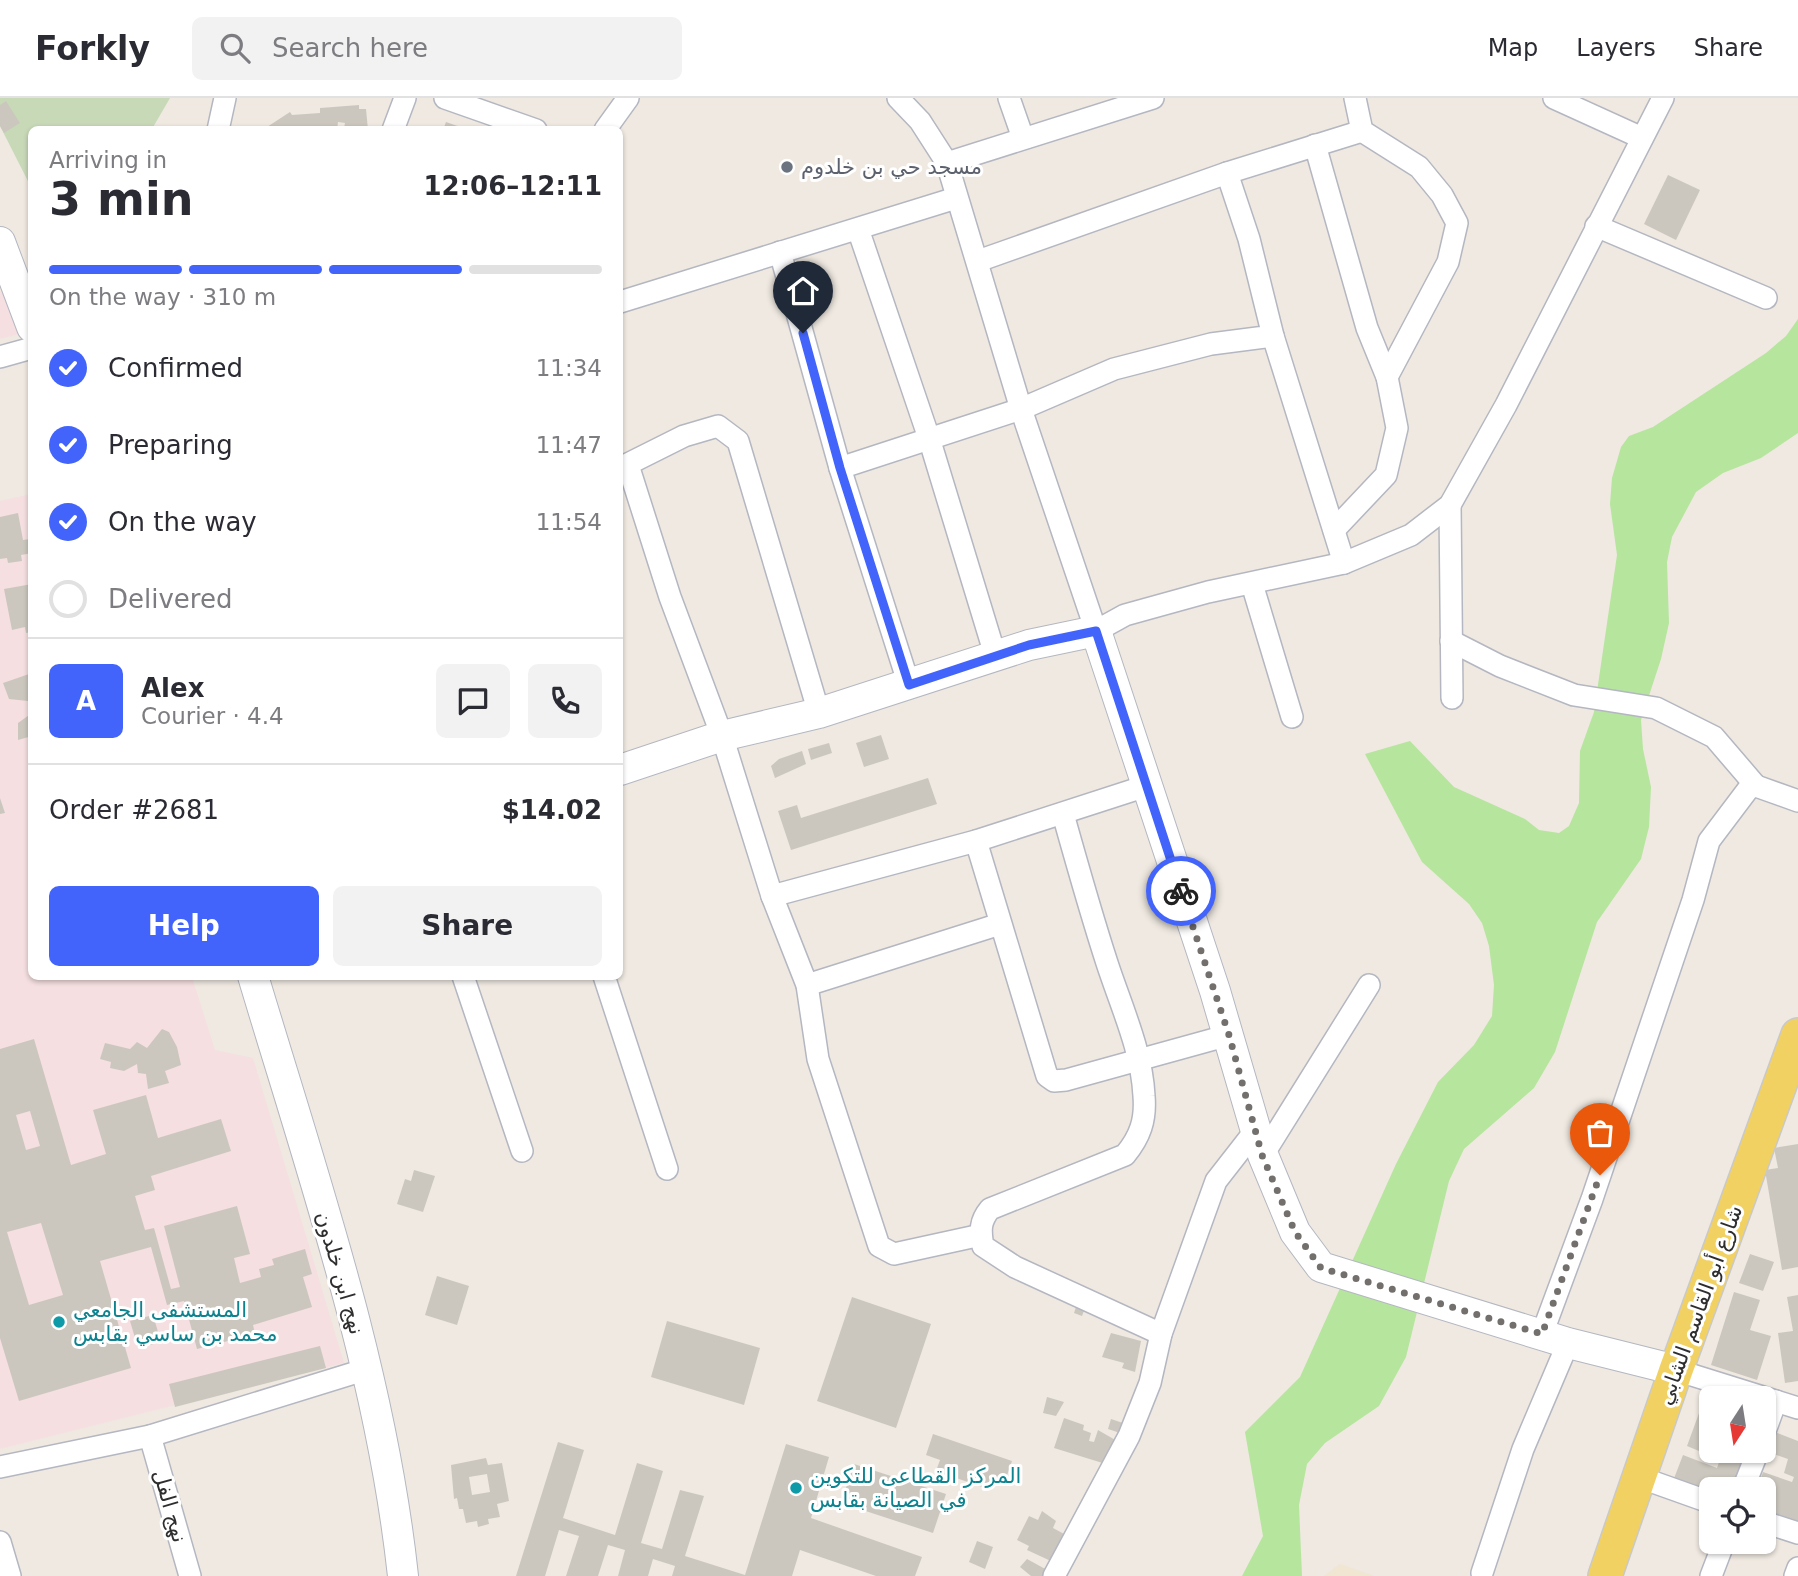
<!DOCTYPE html>
<meta charset="utf-8">
<style>
body{margin:0;font-family:"DejaVu Sans","Noto Sans Arabic",sans-serif;background:#f2f2f3;color:#2b2b33;height:100vh;display:flex;flex-direction:column;font-size:26px;white-space:nowrap}
*{box-sizing:border-box;margin:0}
p{font-size:23px;color:#7c7c81}
.icon{flex:none;width:38px;height:38px;fill:none;stroke:currentColor;stroke-width:2;stroke-linecap:round;stroke-linejoin:round}
.map{position:relative;flex:1;overflow:hidden}
.drawer{position:absolute;left:28px;top:28px;width:595px;height:854px;display:flex;flex-direction:column;background:#fff;border-radius:10px;box-shadow:0 2px 5px #0004}
.drawer>*{flex:none}
.needle{width:46px;rotate:192deg}
.fabs{position:absolute;left:1699px;top:1288px;display:grid;gap:14px}
.fabs a{display:grid;place-items:center;width:77px;height:77px;border-radius:10px;background:#fff;box-shadow:0 2px 5px #0004;font-size:35px}
.pin{position:absolute;display:grid;place-items:center;width:60px;height:60px;color:#fff;margin:-72px -30px;border-radius:50% 50% 50% 0;rotate:-45deg;box-shadow:0 0 7px #0007}
.pin .icon{rotate:45deg}
.courier{position:absolute;display:grid;place-items:center;width:70px;height:70px;margin:-35px;border:5px solid #4264fb;border-radius:50%;background:#fff;color:#222;box-shadow:0 2px 9px #0007}
.overview em{font-style:normal;font-weight:600}
.overview div{display:flex;flex-direction:column-reverse}
.overview{display:flex;align-items:center;justify-content:space-between;height:119px;padding:0 21px}
h1{font-size:46px;font-weight:600;line-height:52px}
.bar{display:grid;grid-template-columns:repeat(4,1fr);gap:10px 7px;align-content:center;height:84px;padding:0 21px}
.bar i{height:9px;border-radius:5px;background:#e1e1e2}
.bar .selected{background:#4264fb}
.bar p{grid-column:span 4}
.line{display:flex;align-items:center;gap:18px;padding:0 21px;border-top:2px solid #e1e1e2}
.line div{flex:1}
.round{display:grid;place-items:center;flex:none;width:74px;height:74px;border-radius:10px;background:#f2f2f3}
ol{padding:0 21px;list-style:none}
li{display:flex;align-items:center;gap:21px;height:77px}
li p{margin-inline-start:auto}
li .icon{padding:7px;border-radius:50%;background:#4264fb;color:#fff;stroke-width:4}
li:last-child{color:#7c7c81}
li i{width:38px;height:38px;border:4px solid #e1e1e2;border-radius:50%}
.button{display:flex;gap:14px;margin-top:auto;padding:14px 21px}
.button a{flex:1;height:80px;border-radius:10px;background:#4264fb;color:#fff;font-size:28px;font-weight:600;line-height:80px;text-align:center}
.button a+a{background:#f2f2f3;color:#2b2b33}
header{display:flex;align-items:center;gap:42px;box-sizing:border-box;height:98px;padding:0 35px;background:#fff;border-bottom:2px solid #e1e1e2}
header strong{font-size:33px}
nav{display:flex;gap:38px;margin-inline-start:auto;font-size:24px}
.search{width:490px;height:63px;background:#f2f2f3;display:flex;align-items:center;gap:18px;box-sizing:border-box;padding:0 24px;border-radius:10px;color:#7c7c81;font-size:26px}
.map>svg:first-child{display:block}
.education{fill:#f0e6d1}
.medical{fill:#f5dfe0}
.green{fill:#b6e59e}
.cemetery{fill:#c8d9b8}
.building{fill:#cbc7bf;fill-rule:evenodd}
.lines{fill:none;stroke-linecap:round;stroke-linejoin:round}
.street-casing{stroke:#b4b7c1;stroke-width:24}
.secondary-casing{stroke:#b4b7c1;stroke-width:32}
.primary-casing{stroke:#c9c9c9;stroke-width:36}
.street{stroke:#fff;stroke-width:21}
.secondary{stroke:#fff;stroke-width:30}
.primary{stroke:#f2d163;stroke-width:33}
.done{stroke:#726f6d;stroke-width:7;stroke-dasharray:0 12.6}
.route{stroke:#4264fb;stroke-width:9}
.worship-dot{fill:#6b7280;stroke:#fff;stroke-width:2.5}
.culture-dot{fill:#0f9aa8;stroke:#fff;stroke-width:2.5}
.labels{text-anchor:middle;dominant-baseline:central;stroke-width:6;stroke-linejoin:round;paint-order:stroke}
.worship-label{font-size:21px;fill:#5b616d;stroke:#fff;text-anchor:start}
.street-label{font-size:21px;fill:#2e2e2e;stroke:#fff}
.culture-label{font-size:21px;fill:#0d838f;stroke:#fff;text-anchor:start}
</style>
<header>
<strong>Forkly</strong>
<div class="search"><svg class="icon" aria-label="search" viewBox="0 0 24 24"><circle cx="10" cy="10" r="6"/><path d="M15 15l6 6"/></svg>Search here</div>
<nav><a>Map</a><a>Layers</a><a>Share</a></nav>
</header>
<div class="map">
<svg width="1798" height="1478" viewBox="0 0 1798 1478">
<rect width="100%" height="100%" fill="#efe9e1"/>
<polygon class="education" points="1340,1466 1372,1477 1373,1478 1324,1478"/>
<g class="medical">
<polygon points="8,191 20,236 0,241 0,193"/>
<polygon points="31,396 32,878 192,879 215,952 253,960 344,1265 0,1351 0,403"/>
</g>
<polygon class="green" points="1798,221 1798,335 1761,360 1723,375 1696,394 1672,439 1667,464 1669,525 1661,561 1641,622 1643,651 1651,689 1649,729 1641,761 1597,824 1555,954 1534,990 1464,1051 1449,1083 1406,1259 1379,1308 1325,1345 1307,1366 1299,1407 1302,1478 1242,1478 1263,1438 1245,1334 1300,1279 1396,1066 1438,984 1474,947 1492,918 1494,887 1489,848 1482,825 1469,806 1422,764 1365,656 1410,643 1454,689 1525,721 1539,732 1559,735 1569,728 1579,705 1580,653 1594,614 1617,457 1610,406 1612,380 1621,349 1629,338 1653,329 1766,255 1786,238"/>
<polygon class="cemetery" points="0,0 170,0 152,31 32,32 31,89 0,28"/>
<g class="building">
<polygon points="6,3 20,25 4,35 0,28 0,7"/>
<polygon points="359,7 359,11 366,11 368,32 344,30 345,25 338,24 337,32 268,32 267,29 290,14 292,17 320,15 320,10"/>
<polygon points="446,24 466,31 466,32 443,32"/>
<polygon points="1668,77 1700,92 1676,142 1644,126"/>
<polygon points="18,415 23,442 30,441 32,455 21,457 22,463 8,465 7,460 0,461 0,419"/>
<polygon points="32,486 32,534 26,535 25,529 12,532 4,491"/>
<polygon points="32,575 32,614 30,615 28,603 9,601 3,585"/>
<polygon points="32,615 32,638 18,642 18,625"/>
<polygon points="881,637 889,661 864,669 856,645"/>
<polygon points="829,645 832,655 811,662 808,651"/>
<polygon points="802,653 806,666 775,680 771,668 779,661"/>
<polygon points="928,680 937,706 791,752 778,713 797,707 801,720"/>
<polygon points="0,700 5,715 0,716"/>
<polygon points="162,931 169,934 177,949 181,967 165,973 169,985 148,991 146,976 138,975 137,966 124,973 110,970 111,964 100,961 105,945 130,951 137,944 147,950"/>
<path d="M34,941L71,1067L106,1056L93,1012L146,997L158,1040L221,1021L231,1053L151,1078L155,1092L135,1098L145,1132L154,1130L171,1191L180,1189L164,1128L237,1108L250,1156L234,1160L240,1185L261,1179L259,1171L274,1167L272,1161L305,1151L312,1176L303,1179L312,1209L253,1227L255,1236L197,1251L184,1203L167,1207L151,1149L100,1163L131,1270L19,1303L0,1240V951ZM30,1013L40,1048L26,1052L16,1017ZM41,1125L63,1197L29,1207L7,1134Z"/>
<polygon points="1798,1046 1798,1169 1782,1172 1765,1072 1778,1070 1774,1050"/>
<polygon points="414,1072 435,1078 423,1114 397,1106 405,1081 411,1083"/>
<polygon points="1750,1156 1774,1164 1763,1193 1739,1185"/>
<polygon points="437,1178 469,1188 457,1227 425,1217"/>
<polygon points="1734,1194 1760,1202 1750,1232 1771,1238 1757,1282 1711,1267"/>
<polygon points="1798,1197 1798,1283 1785,1285 1778,1235 1793,1233 1787,1199"/>
<polygon points="852,1199 931,1226 896,1330 817,1303"/>
<polygon points="1077,1206 1085,1210 1082,1218 1074,1215"/>
<polygon points="153,1217 161,1244 138,1250 130,1223"/>
<polygon points="667,1223 760,1250 744,1307 651,1279"/>
<polygon points="1111,1235 1141,1243 1135,1274 1122,1270 1124,1265 1102,1259"/>
<polygon points="320,1248 326,1270 175,1309 169,1286"/>
<polygon points="1047,1299 1064,1304 1056,1318 1043,1315"/>
<polygon points="1702,1307 1712,1311 1712,1343 1704,1340 1699,1353 1687,1348"/>
<polygon points="1064,1320 1084,1327 1083,1332 1091,1335 1089,1343 1094,1344 1098,1332 1117,1343 1109,1367 1054,1350"/>
<polygon points="1111,1321 1132,1328 1129,1338 1108,1331"/>
<polygon points="1775,1334 1798,1343 1798,1429 1764,1417 1764,1391 1757,1391 1763,1374 1792,1384 1794,1379 1784,1375 1788,1361 1768,1354"/>
<polygon points="933,1336 1012,1363 1004,1386 991,1382 988,1391 936,1373 940,1362 926,1357"/>
<polygon points="558,1344 584,1352 563,1420 615,1437 637,1365 663,1373 641,1445 662,1451 680,1392 704,1398 685,1458 745,1477 786,1346 829,1359 811,1420 922,1459 915,1478 876,1478 800,1452 792,1478 672,1478 675,1468 653,1461 648,1478 618,1478 625,1452 608,1447 598,1478 566,1478 579,1438 559,1432 545,1478 516,1478"/>
<polygon points="1723,1353 1754,1353 1740,1391 1712,1391 1712,1398 1673,1383 1683,1357 1717,1370"/>
<path d="M486,1360L488,1367L502,1365L509,1403L497,1406L500,1419L488,1421L489,1426L478,1429L477,1423L466,1425L463,1411H459L457,1400L454,1401L451,1367ZM487,1376L490,1394L472,1397L469,1379Z"/>
<polygon points="854,1366 946,1396 933,1435 841,1405"/>
<polygon points="1042,1413 1056,1423 1053,1430 1066,1437 1053,1464 1027,1452 1029,1448 1017,1442 1029,1418 1038,1422"/>
<polygon points="977,1443 993,1449 985,1471 969,1464"/>
<polygon points="1027,1461 1058,1478 1031,1478 1020,1469"/>
</g>
<g class="lines">
<g class="street-casing">
<g id="street">
<polyline points="445,0 536,32"/>
<polyline points="898,0 920,23 947,65 1021,311 1096,533 1125,517 1208,494 1344,465 1411,437 1450,407 1506,307 1663,0"/>
<polyline points="1009,0 1023,40"/>
<polyline points="1355,0 1362,33 1419,69 1442,97 1457,125 1448,164 1387,279"/>
<polyline points="1554,0 1642,40"/>
<polyline points="218,32 225,0"/>
<polyline points="393,32 405,0"/>
<polyline points="605,32 628,0"/>
<polyline points="1315,47 1367,230 1387,279 1397,330 1386,377 1334,432"/>
<polyline points="947,65 1153,0"/>
<polyline points="1596,128 1766,200"/>
<polyline points="858,131 929,340 996,560"/>
<polyline points="780,154 840,370 909,587"/>
<polyline points="978,163 1227,75 1362,33"/>
<polyline points="620,204 956,100"/>
<polyline points="1273,238 1344,465"/>
<polyline points="0,259 32,250"/>
<polyline points="628,367 670,499 722,638 772,798 807,887 818,961 879,1148 894,1156 981,1137"/>
<polyline points="620,370 684,338 718,328 738,343 819,615"/>
<polyline points="840,370 1021,311 1114,271 1211,246 1273,238 1249,141 1227,75"/>
<polyline points="1450,407 1452,600"/>
<polyline points="1252,486 1292,619"/>
<polyline points="1451,543 1500,568 1574,597 1656,610 1714,639 1756,688"/>
<path d="M1063,716C1077,766 1091,816 1107,865C1121,908 1142,953 1144,998C1146,1022 1140,1039 1125,1057L990,1111C980,1123 980,1132 983,1148L1015,1169L1161,1236"/>
<polyline points="976,743 1047,978 1054,983 1066,982 1229,937"/>
<polyline points="772,798 976,743 1146,688"/>
<polyline points="463,878 522,1053"/>
<polyline points="604,878 667,1071"/>
<polyline points="807,887 1000,826"/>
<polyline points="1263,1057 1369,887"/>
<polyline points="1542,1236 1592,1101 1693,802 1709,743 1749,690 1756,688 1798,703"/>
<polyline points="1676,1272 1798,1310"/>
<polyline points="1764,1336 1776,1303"/>
<polyline points="150,1338 190,1478"/>
<polyline points="0,1369 150,1338 367,1271"/>
<polyline points="1639,1379 1712,1405"/>
<polyline points="1743,1391 1758,1353"/>
<polyline points="1764,1424 1798,1435"/>
<polyline points="0,1444 10,1478"/>
<polyline points="1482,1475 1523,1351 1568,1245"/>
<polyline points="1054,1478 1129,1338 1150,1285 1161,1236 1216,1083 1255,1033"/>
<polyline points="1711,1478 1724,1444"/>
<polyline points="1795,1478 1798,1470"/>
</g>
</g>
<g class="secondary-casing">
<g id="secondary">
<polyline points="0,144 32,229"/>
<polyline points="620,672 722,638 819,615 1029,547 1096,533 1215,893 1263,1057 1295,1134 1321,1169 1568,1245 1676,1272"/>
<path d="M253,878C312,1075 381,1273 403,1478"/>
</g>
</g>
<g class="primary-casing">
<polyline id="primary" points="1605,1478 1676,1272 1798,937"/>
</g>
<use href="#street" class="street"/>
<use href="#secondary" class="secondary"/>
<use href="#primary" class="primary"/>
</g>
<g class="lines">
<polyline class="done" points="1181,793 1229,937 1262,1057 1295,1134 1321,1170 1542,1236 1600,1077"/>
<polyline class="route" points="803,235 840,370 909,587 1029,547 1096,533 1181,793"/>
</g>
<circle class="worship-dot" cx="787" cy="69" r="7"/>
<g class="culture-dot">
<circle cx="59" cy="1224" r="7"/>
<circle cx="796" cy="1390" r="7"/>
</g>
<g class="labels">
<g class="worship-label">
<text x="801" y="69">مسجد حي بن خلدوم</text>
</g>
<g class="street-label">
<text transform="translate(340 1175) rotate(74)">نهج ابن خلدون</text>
<text transform="translate(1700 1207) rotate(-70)">شارع أبو القاسم الشابي</text>
<text transform="translate(170 1408) rotate(74)">نهج الفل</text>
</g>
<g class="culture-label">
<text x="73" y="1212">المستشفى الجامعي<tspan x="73" dy="24">محمد بن ساسي بقابس</tspan></text>
<text x="810" y="1378">المركز القطاعى للتكوين<tspan x="810" dy="24">في الصيانة بقابس</tspan></text>
</g>
</g>
</svg>
<div class="fabs">
<a><svg class="needle" viewBox="-14 -14 28 28"><path d="M0-13l5 13h-10z" fill="#e53935"/><path d="M0 13l5-13h-10z" fill="#7c7c81"/></svg></a>
<a><svg class="icon" aria-label="locate" viewBox="0 0 24 24"><circle cx="12" cy="12" r="6"/><path d="M12 2v4M12 18v4M2 12h4M18 12h4"/></svg></a>
</div>
<div class="pin" style="left:1600px;top:1077px;background:#ea580c"><svg class="icon" aria-label="bag" viewBox="0 0 24 24"><path d="M5 8h14l-1 12H6zM9 8a3 3 0 0 1 6 0"/></svg></div>
<div class="pin" style="left:803px;top:235px;background:#1f2937"><svg class="icon" aria-label="home" viewBox="0 0 24 24"><path d="M3 11l9-7 9 7M6 9v11h12V9"/></svg></div>
<div class="courier" style="left:1181px;top:793px"><svg class="icon" aria-label="bike" viewBox="0 0 24 24"><circle cx="6" cy="16" r="4"/><circle cx="18" cy="16" r="4"/><path d="M6 16l4-8h5l3 8M10 8l3 8H6M13 5h3"/></svg></div>
<section class="drawer">
<div class="overview"><div><h1>3 min</h1><p>Arriving in</p></div><em>12:06–12:11</em></div>
<div class="bar"><i class="selected"></i><i class="selected"></i><i class="selected"></i><i></i><p>On the way · 310 m</p></div>
<ol>
<li><svg class="icon" aria-label="check" viewBox="0 0 24 24"><path d="M5 12l5 5 9-10"/></svg>Confirmed<p>11:34</p></li>
<li><svg class="icon" aria-label="check" viewBox="0 0 24 24"><path d="M5 12l5 5 9-10"/></svg>Preparing<p>11:47</p></li>
<li><svg class="icon" aria-label="check" viewBox="0 0 24 24"><path d="M5 12l5 5 9-10"/></svg>On the way<p>11:54</p></li>
<li><i></i>Delivered</li>
</ol>
<div class="line" style="height:126px"><b class="round" style="background:#4264fb;color:#fff">A</b><div><b>Alex</b><p>Courier · 4.4</p></div><a class="round"><svg class="icon" aria-label="chat" viewBox="0 0 24 24"><path d="M4 5h16v11H9l-5 4z"/></svg></a><a class="round"><svg class="icon" aria-label="phone" viewBox="0 0 24 24"><path d="M5 4h4l2 5-3 2q2 4 5 5l2-3 5 2v4C11 20 4 13 5 4z"/></svg></a></div>
<div class="line" style="height:91px"><div>Order #2681</div><b>$14.02</b></div>
<div class="button"><a>Help</a><a>Share</a></div>
</section>
</div>
